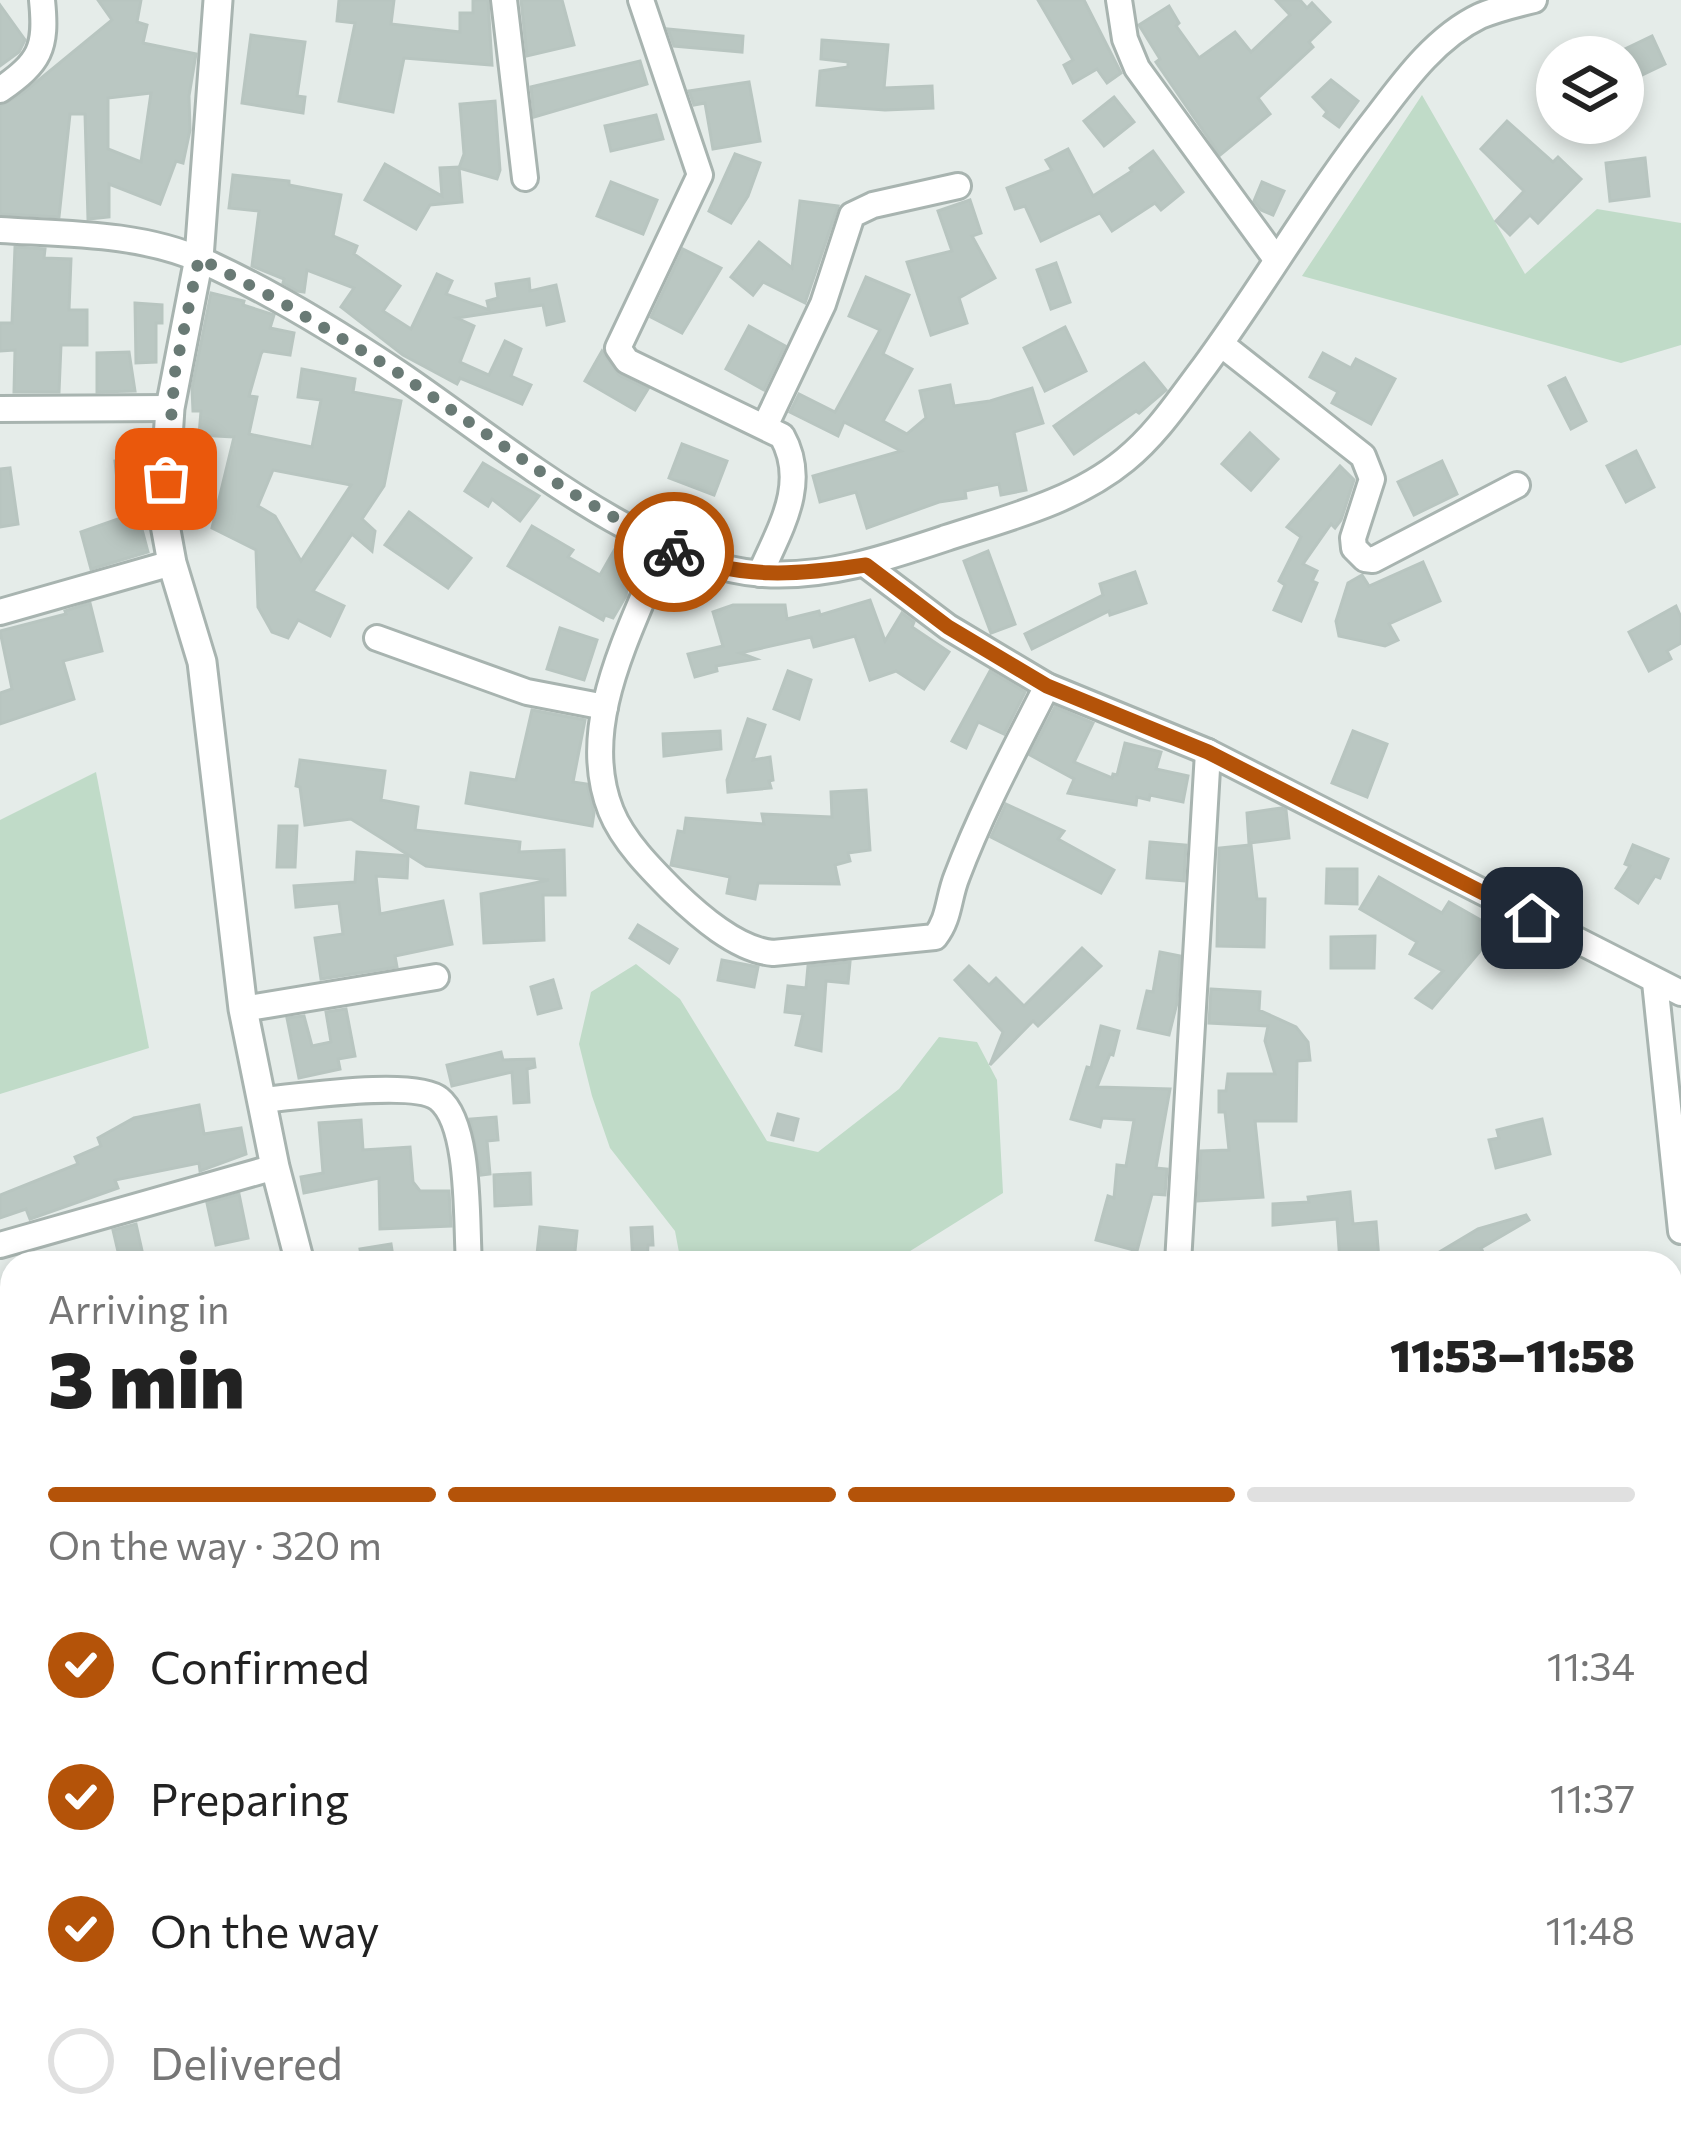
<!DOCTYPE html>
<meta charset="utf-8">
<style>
body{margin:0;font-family:Commissioner,sans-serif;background:#f6f6f6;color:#222;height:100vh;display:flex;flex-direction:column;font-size:45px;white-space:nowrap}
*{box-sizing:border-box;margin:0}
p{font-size:39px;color:#767676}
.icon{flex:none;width:66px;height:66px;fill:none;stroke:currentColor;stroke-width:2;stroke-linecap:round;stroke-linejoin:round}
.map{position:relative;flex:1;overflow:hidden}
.sheet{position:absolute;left:0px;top:1251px;width:1683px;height:903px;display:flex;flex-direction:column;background:#fff;border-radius:36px 36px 0 0;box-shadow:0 6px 18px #0003}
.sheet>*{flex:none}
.fabs{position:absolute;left:1536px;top:36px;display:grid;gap:24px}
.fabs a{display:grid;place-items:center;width:108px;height:108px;border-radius:50%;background:#fff;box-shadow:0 6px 18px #0003;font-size:60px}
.pin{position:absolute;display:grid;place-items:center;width:102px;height:102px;color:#fff;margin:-51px;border-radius:24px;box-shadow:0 6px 18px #0006}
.courier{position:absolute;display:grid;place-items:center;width:120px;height:120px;margin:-60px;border:9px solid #b45309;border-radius:50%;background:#fff;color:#222;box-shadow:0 3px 15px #0007}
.head em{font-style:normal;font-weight:800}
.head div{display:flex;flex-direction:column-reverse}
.head{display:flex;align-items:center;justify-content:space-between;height:204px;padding:0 48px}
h1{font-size:78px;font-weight:800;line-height:90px}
.bar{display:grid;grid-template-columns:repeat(4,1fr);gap:18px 12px;align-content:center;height:144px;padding:0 48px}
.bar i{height:15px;border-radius:9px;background:#e0e0e0}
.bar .on{background:#b45309}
.bar p{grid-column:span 4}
ol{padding:0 48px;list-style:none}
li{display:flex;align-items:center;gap:36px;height:132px}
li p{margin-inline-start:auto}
li .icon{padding:12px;border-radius:50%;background:#b45309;color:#fff;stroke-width:4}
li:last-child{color:#767676}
li i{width:66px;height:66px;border:6px solid #e0e0e0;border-radius:50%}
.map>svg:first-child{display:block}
.green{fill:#c0dbc8}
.building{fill:#bac7c2;stroke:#b8c5c0;stroke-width:3;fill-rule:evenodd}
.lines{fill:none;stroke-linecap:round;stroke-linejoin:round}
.minor-casing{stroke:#a8b4b0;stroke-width:30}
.tertiary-casing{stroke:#a8b4b0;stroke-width:33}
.minor{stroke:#fff;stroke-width:24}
.tertiary{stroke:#fff;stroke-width:27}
.done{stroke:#697a75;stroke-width:12;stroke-dasharray:0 21.6}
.route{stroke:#b45309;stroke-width:15}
</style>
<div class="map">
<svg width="1681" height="2153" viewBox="0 0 1681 2153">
<rect width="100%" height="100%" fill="#e5ece9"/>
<g class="green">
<polygon points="1422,95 1525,274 1597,209 1681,223 1681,345 1621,363 1302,276"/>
<polygon points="96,772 149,1048 0,1094 0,820"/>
<polygon points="636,964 680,999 767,1141 818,1152 899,1089 939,1037 977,1042 997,1080 1003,1193 891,1263 681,1263 675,1231 610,1148 592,1096 579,1044 591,992"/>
<polygon points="719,2142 1024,2142 1029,2153 715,2153"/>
</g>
<g class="building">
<path d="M98,0H141L137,22L147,25L143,43L196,54L189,96L190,130L183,163L176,161L160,204L109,184V217L88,219L85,114H70L59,217L0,214V106L23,93L112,20ZM151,93L141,162L108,149V98Z"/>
<polygon points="339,0 394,0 391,24 460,32 460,13 473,13 473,0 488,0 492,65 404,58 393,112 339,101 355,23 337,21"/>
<polygon points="521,0 562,0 574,45 527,56"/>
<polygon points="1038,0 1084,0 1121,73 1107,83 1097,69 1073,83 1064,65 1073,60"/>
<polygon points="1276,0 1300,0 1307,8 1312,3 1330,22 1309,42 1313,47 1258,98 1270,114 1220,155 1156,62 1160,59 1139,25 1169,6 1179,23 1176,26 1199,58 1235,32 1251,52 1290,15"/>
<polygon points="0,5 25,40 19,52 0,66"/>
<polygon points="668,29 743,36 742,52 674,46"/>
<polygon points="251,35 305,42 297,96 305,97 303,113 242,103"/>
<polygon points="1652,36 1665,64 1623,84 1623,50"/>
<polygon points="822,40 888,45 884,88 932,86 933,108 885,110 817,105 820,71 848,67 848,62 821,59"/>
<polygon points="640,61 647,84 534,117 531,87"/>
<polygon points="1331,80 1358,101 1339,127 1324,116 1327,112 1313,97"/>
<polygon points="749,82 760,141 713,149 705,103 694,105 689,91"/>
<polygon points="1114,97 1134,122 1104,146 1084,121"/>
<polygon points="495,101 500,170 497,179 459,168 464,154 460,104"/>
<polygon points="656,115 663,139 611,151 605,126"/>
<polygon points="1507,121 1553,162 1558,157 1581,179 1538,223 1530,215 1510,235 1496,221 1524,191 1481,149"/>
<polygon points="1068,149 1093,196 1132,171 1130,168 1153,151 1183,192 1161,210 1155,203 1112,231 1100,213 1041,241 1025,206 1015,209 1007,188 1052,170 1046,160"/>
<polygon points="735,154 760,163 748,196 731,223 709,211"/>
<polygon points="1645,158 1649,196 1610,201 1606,163"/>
<polygon points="385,164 442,196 440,168 459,167 462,202 430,205 416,229 365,200"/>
<polygon points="233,175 289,181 289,185 341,195 333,236 357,246 354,254 400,286 383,311 411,329 437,274 452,281 446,294 489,310 487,301 498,298 496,284 529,279 530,291 556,285 564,321 547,325 543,305 457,318 474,326 460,362 489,375 505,341 521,349 511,376 531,385 522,404 460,378 457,384 403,355 341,307 354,288 307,270 304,292 297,291 283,283 284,279 252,266 259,211 229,208"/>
<polygon points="611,182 657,200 643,234 597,216"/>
<polygon points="1262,182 1284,191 1273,215 1261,210 1254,201"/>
<polygon points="970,200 981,233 972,236 995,278 959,298 967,323 931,335 907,262 952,251 938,211"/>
<polygon points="800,201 838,206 805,303 763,282 753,295 731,277 759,242 792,268"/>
<polygon points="15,247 45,249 44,258 71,259 69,310 87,310 87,345 61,345 59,392 14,392 15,350 0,351 0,323 12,323"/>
<polygon points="683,249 721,268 682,333 651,317"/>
<polygon points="1056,263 1070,302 1051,309 1037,270"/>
<polygon points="866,277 909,295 883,354 912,369 883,421 907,434 926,418 920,391 950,385 954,406 990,401 1032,388 1043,423 1014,432 1026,490 1001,495 999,484 965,491 966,498 939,502 867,528 856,492 820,502 813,476 901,451 844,422 838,436 790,412 799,394 835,412 880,330 849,316"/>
<path d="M211,293L244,301L243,305L274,315L270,328L294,333L290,355L263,351L261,354L249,396L257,397L249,434L312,447L321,400L298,397L302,369L355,379L353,392L401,401L384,486L362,519L375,531L372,551L352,534L313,591L344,606L330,636L298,620L288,638L272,632L258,607L256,550L212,528L234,437L199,435L201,411H193L192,388ZM273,470L351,485L301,561L275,516L258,506Z"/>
<polygon points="135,303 162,305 162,323 156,323 156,362 136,363"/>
<polygon points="749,326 785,346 764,390 726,369"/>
<polygon points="1065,327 1086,371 1045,391 1024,348"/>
<polygon points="602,351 619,375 648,389 635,410 585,381"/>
<polygon points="129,352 135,391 97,392 97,353"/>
<polygon points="1323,353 1351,368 1356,359 1395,379 1371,424 1332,403 1338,392 1310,377"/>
<polygon points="1144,363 1166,390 1139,413 1136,411 1074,454 1054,426"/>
<polygon points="1565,378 1586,421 1571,429 1549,386"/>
<polygon points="1250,433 1278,459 1251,490 1222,464"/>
<polygon points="682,444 727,461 714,495 669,478"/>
<polygon points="1636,451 1654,487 1626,502 1607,466"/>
<polygon points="133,458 136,507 148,552 91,569 81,532 121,518 115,461"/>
<polygon points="1442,461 1457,494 1414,515 1398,482"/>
<polygon points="483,463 539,496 520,521 492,499 488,506 465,491"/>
<polygon points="1340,466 1354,480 1341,520 1335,528 1331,524 1303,564 1317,571 1312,581 1317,583 1301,621 1274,610 1285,585 1279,581 1301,537 1287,527"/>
<polygon points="10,468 18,524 0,527 0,469"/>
<polygon points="409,512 471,558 448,588 385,545"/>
<polygon points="532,526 573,550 568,557 600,575 619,542 641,553 622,586 627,589 626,596 613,618 605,615 603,620 508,566"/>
<polygon points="988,551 1015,624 991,633 964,561"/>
<polygon points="1423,562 1440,601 1389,624 1398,640 1385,646 1339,636 1336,621 1348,583 1362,575 1369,586"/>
<polygon points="1135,572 1146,603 1110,615 1109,611 1032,649 1025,634 1103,595 1100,584"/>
<polygon points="870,600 885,641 902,613 914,622 912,627 949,652 924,689 896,671 870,680 855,636 814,647 811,637 740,653 756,659 716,666 717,671 695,677 688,654 723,646 713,612 733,605 785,605 787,619 819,611 820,615"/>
<polygon points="90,603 102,651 63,661 74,699 0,724 0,693 12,689 0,631 66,614 65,611"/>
<polygon points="1676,606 1681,617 1681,643 1667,651 1671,659 1649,671 1629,632"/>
<polygon points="560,628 597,640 584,680 547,669"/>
<polygon points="788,671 811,680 799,719 774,709"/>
<polygon points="990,671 1025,692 1004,734 978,722 966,748 952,741"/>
<polygon points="1055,707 1093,723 1074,762 1112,778 1113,774 1117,775 1125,743 1161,752 1156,769 1188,776 1183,802 1150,795 1149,800 1137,797 1136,805 1068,793 1074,779 1030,755"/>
<polygon points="532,710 585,720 573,782 587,784 594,813 592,826 466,803 471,773 516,780"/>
<polygon points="748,719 765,725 753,760 770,757 773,780 769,781 771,788 728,792 727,780"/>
<polygon points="720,731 721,749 664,756 663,734"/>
<polygon points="1353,731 1387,744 1367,797 1332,783"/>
<polygon points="300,760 385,771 381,800 418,807 415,830 520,842 519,852 564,850 565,895 543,895 544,940 484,943 481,894 549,880 426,866 351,819 305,825 300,787 296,786"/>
<polygon points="866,790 870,850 848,853 850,861 835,865 839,884 758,883 755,899 727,893 730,877 671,865 678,831 684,832 686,818 764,824 762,814 832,817 831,792"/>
<polygon points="1006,804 1064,831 1058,839 1114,870 1101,893 991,837"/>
<polygon points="1281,808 1286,810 1289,838 1249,843 1247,813"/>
<polygon points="279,826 297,826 295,867 277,867"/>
<polygon points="1150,842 1186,845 1184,881 1147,878"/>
<polygon points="1251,845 1257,899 1265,899 1264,947 1217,946 1219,848"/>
<polygon points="1633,845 1668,859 1660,878 1655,876 1638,903 1616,888 1630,866 1625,864"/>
<polygon points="357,852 408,856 407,878 376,876 380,914 443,901 452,944 395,956 397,967 321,979 315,938 343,934 339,903 296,907 294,886 355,882"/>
<polygon points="1327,869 1357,869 1357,904 1326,903"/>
<polygon points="1379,877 1442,913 1449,902 1498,930 1432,1008 1416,998 1443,971 1410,954 1417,942 1360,909"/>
<polygon points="638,925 677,949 669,963 630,938"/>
<polygon points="1375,936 1374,968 1331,968 1331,937"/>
<polygon points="1082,948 1101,966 1038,1026 1033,1021 990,1065 1003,1032 955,980 969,966 989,985 996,978 1024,1006"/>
<polygon points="1160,952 1180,956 1177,1003 1169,1035 1138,1028 1147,991 1153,992"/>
<polygon points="722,960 758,967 754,987 718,980"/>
<polygon points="850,962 848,983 826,981 821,1051 796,1045 803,1014 785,1012 788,986 806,988 808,966"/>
<polygon points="553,980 561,1008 538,1014 531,987"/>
<polygon points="1211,989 1260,992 1259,1010 1296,1027 1308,1042 1310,1060 1297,1061 1296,1121 1255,1121 1263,1197 1198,1201 1201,1151 1229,1150 1225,1112 1219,1112 1219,1091 1226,1091 1228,1074 1275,1074 1265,1041 1268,1026 1209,1023"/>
<polygon points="346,1009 355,1056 338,1059 340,1069 299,1078 287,1018 304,1016 312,1046 331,1042 326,1012"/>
<polygon points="1101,1026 1119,1031 1113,1055 1110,1054 1097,1087 1170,1089 1156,1168 1167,1169 1165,1195 1152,1194 1137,1251 1096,1240 1108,1196 1114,1198 1117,1165 1126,1166 1134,1120 1102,1118 1100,1127 1071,1119 1087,1067 1091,1068"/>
<polygon points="501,1052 503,1060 534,1059 535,1067 527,1069 529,1102 514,1103 512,1072 452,1086 447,1065"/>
<polygon points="199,1105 204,1134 241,1128 246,1154 200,1171 199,1163 115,1180 118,1188 30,1219 26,1209 0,1218 0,1195 78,1164 75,1157 101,1146 98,1138 134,1118"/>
<polygon points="778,1114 798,1119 793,1140 772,1135"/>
<polygon points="496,1117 498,1140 487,1141 490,1174 481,1175 470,1119"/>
<polygon points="1542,1119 1550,1154 1496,1168 1489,1140 1499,1138 1497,1130"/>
<polygon points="361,1120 363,1150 410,1147 413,1182 420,1191 449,1191 451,1226 380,1229 379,1178 304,1193 301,1177 323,1173 319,1123"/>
<polygon points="530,1173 531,1204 495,1206 494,1175"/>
<polygon points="1350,1192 1353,1224 1376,1222 1379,1260 1340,1263 1337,1219 1273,1225 1273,1204 1309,1202 1308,1197"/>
<polygon points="239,1194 248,1238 216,1245 207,1203"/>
<polygon points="1526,1215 1529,1220 1481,1248 1488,1263 1421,1263 1478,1229"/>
<polygon points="136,1224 143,1255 120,1260 113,1230"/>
<polygon points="540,1227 577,1231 574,1261 536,1263"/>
<polygon points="652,1227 653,1245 648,1245 647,1263 633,1263 631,1228"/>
<polygon points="391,1244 394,1263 362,1263 360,1249"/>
</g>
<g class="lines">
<g class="minor-casing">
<g id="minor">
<polyline points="504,0 525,178"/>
<path d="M641,0L700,175L618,348L627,361L782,436C809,484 779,530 760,574"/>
<polyline points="1119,0 1125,39 1137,68 1276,259"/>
<path d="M0,90C40,62 47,49 42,0"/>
<path d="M0,230C66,234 142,233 203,261C270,291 337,332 398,373C496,439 647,567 763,574C827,578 886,558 946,538C1007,518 1074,502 1125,460C1157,434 1179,400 1204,367C1265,284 1316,194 1380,113C1407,77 1438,36 1480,16C1497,9 1517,4 1534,0"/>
<polyline points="1221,344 1363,456 1372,479 1353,538 1354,548 1365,559 1373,560 1517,485"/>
<polyline points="0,409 170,408"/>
<polyline points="765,426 823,304 852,215 873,205 958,186"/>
<path d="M664,547C633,628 576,724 611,811C623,841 651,869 673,891C698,915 737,950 773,953L935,937C950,918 948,898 957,876C982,810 1015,749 1047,686"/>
<polyline points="866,565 948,627 1047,686 1208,752 1681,993"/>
<polyline points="0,612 172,563"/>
<polyline points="377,638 527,692 605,707"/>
<polyline points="1655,982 1681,1231"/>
<polyline points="243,1009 436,977"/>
<path d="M262,1100C297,1097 415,1079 439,1099C471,1125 466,1223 469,1263"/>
<polyline points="0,1245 275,1167"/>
<polyline points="1178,1263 1208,752"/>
<polyline points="1671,1344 1681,1302"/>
<polyline points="0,1418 12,1420"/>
<polyline points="1671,1544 1681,1547"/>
<polyline points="0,1650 12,1650"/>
<polyline points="0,1808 12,1810"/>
<polyline points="1671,1928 1681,1944"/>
<polyline points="0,2118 9,2115 0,1969 12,1969"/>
<polyline points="1404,2142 1411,2153"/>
<polyline points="1597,2142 1604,2153"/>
<polyline points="514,2153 550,2142"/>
<polyline points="1273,2153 1289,2142"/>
</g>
</g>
<g class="tertiary-casing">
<g id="tertiary">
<polyline points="218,0 199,258 170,408 163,514 172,563 202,662 243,1009 275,1167 300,1263"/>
<polyline points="481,2142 481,2153"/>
</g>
</g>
<use href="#minor" class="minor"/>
<use href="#tertiary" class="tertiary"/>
</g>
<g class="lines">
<polyline class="done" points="166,479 175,372 199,258 283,303 394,370 567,490 674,552"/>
<path class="route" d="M674,552C739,580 798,575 866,565L948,627L1047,686L1208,752L1532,918"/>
</g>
</svg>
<div class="fabs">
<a><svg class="icon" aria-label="layers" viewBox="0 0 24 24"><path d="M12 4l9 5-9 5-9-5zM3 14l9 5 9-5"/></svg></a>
</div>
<div class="pin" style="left:166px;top:479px;background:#ea580c"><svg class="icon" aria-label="bag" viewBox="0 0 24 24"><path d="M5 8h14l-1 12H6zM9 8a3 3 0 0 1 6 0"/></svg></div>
<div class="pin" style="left:1532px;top:918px;background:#1f2937"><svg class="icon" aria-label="home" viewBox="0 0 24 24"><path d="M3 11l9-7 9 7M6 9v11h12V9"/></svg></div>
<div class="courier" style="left:674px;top:552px"><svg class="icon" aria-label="bike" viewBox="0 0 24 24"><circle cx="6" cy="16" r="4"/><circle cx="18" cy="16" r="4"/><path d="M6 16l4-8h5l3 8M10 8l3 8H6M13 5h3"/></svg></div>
<section class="sheet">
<div class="head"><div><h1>3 min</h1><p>Arriving in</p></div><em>11:53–11:58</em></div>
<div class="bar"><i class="on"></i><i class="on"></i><i class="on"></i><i></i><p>On the way · 320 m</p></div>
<ol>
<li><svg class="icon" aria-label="check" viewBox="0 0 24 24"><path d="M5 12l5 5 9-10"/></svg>Confirmed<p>11:34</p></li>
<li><svg class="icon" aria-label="check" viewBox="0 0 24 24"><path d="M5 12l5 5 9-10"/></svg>Preparing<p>11:37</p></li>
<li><svg class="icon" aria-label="check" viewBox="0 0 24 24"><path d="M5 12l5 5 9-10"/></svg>On the way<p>11:48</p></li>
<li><i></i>Delivered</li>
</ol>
</section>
</div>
